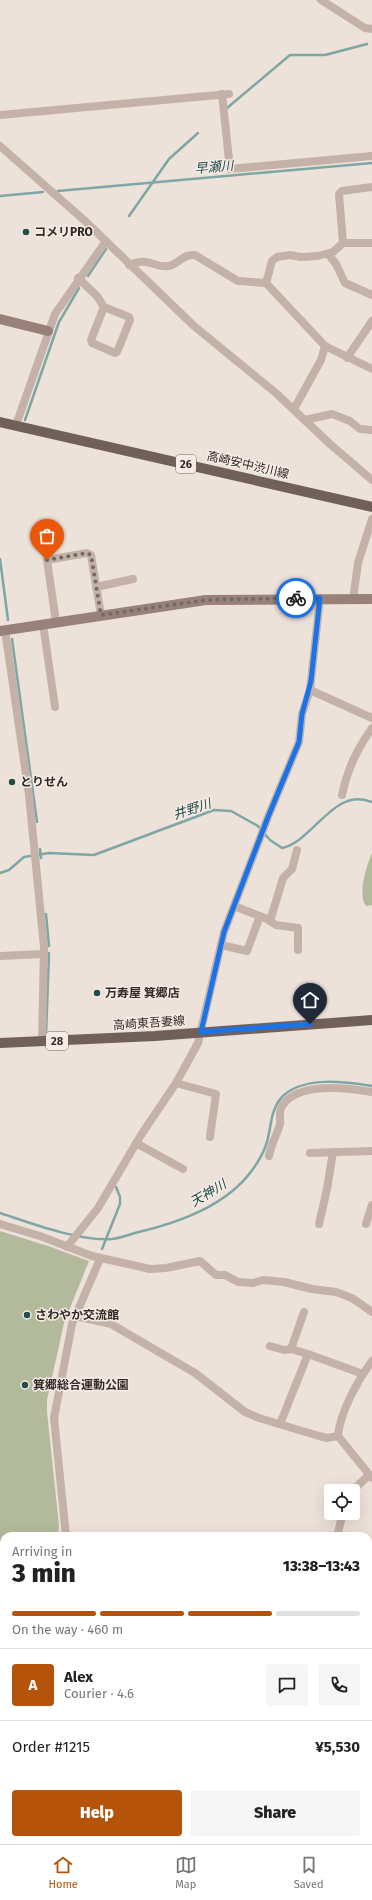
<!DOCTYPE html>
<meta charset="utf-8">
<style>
body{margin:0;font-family:"Fira Sans","Noto Sans JP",sans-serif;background:#f6f6f6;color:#222;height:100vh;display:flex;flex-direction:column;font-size:15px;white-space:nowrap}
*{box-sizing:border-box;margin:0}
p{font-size:13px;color:#767676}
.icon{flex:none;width:22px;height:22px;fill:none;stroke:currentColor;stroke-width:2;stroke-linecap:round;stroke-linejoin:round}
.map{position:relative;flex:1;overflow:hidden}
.details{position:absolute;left:0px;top:1532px;width:372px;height:312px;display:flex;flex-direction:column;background:#fff;border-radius:12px 12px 0 0;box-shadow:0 4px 16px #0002}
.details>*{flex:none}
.buttons{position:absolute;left:324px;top:1484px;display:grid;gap:8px}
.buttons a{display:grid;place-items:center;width:36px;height:36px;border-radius:4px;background:#fff;box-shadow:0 4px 16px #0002;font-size:20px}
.pin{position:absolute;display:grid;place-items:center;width:34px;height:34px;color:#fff;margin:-41px -17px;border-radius:50% 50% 50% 0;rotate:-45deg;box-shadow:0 0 4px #0007}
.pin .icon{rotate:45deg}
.courier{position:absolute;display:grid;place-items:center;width:40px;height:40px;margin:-20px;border:3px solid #1a73e8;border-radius:50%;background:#fff;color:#222;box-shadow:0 1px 5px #0007}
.overview em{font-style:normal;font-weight:800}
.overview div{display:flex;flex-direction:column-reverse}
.overview{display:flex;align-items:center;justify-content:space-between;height:68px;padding:0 12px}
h1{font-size:26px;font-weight:800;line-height:30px}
.bar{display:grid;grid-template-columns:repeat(4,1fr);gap:6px 4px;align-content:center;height:48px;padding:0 12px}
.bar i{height:5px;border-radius:3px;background:#e0e0e0}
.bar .on{background:#b45309}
.bar p{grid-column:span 4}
.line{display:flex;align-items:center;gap:10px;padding:0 12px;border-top:1px solid #e0e0e0}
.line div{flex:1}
.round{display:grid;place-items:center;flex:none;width:42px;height:42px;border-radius:4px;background:#f6f6f6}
.button{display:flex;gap:8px;margin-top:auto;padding:8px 12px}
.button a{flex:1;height:46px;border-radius:4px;background:#b45309;color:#fff;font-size:16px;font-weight:800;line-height:46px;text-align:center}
.button a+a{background:#f6f6f6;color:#222}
.tabs{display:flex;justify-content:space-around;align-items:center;height:56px;border-top:1px solid #e0e0e0;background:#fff;font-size:11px;color:#767676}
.tabs a{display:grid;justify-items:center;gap:2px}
.tabs .on{color:#b45309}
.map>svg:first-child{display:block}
.green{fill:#b3ba9c}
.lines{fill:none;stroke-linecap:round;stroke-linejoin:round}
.stream{stroke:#7da6a4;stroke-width:2.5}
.street{stroke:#c4b1a7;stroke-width:8}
.secondary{stroke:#978179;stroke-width:10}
.primary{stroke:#715f5a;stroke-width:10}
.done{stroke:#736a66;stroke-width:4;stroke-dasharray:0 7.2}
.route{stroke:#1a73e8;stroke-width:5}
.poi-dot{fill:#224d4b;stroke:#f6ece5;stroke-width:1.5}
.labels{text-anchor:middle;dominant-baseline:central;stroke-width:3;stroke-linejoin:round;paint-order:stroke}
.shield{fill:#f6ece5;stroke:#6c6460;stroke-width:1}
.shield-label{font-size:11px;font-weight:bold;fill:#312927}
.poi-label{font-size:12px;font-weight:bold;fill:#312927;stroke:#f6ece5;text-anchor:start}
.street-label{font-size:12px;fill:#312927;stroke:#f6ece5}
.water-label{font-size:13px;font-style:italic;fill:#224d4b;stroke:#f6ece5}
</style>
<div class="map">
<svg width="372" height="1844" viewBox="0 0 372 1844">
<rect width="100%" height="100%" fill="#ede2da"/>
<g class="green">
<path d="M372,853V905L366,906C357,895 367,864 372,853Z"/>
<polygon points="0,1231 48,1246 89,1261 64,1323 47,1400 47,1412 59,1525 58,1536 4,1536 4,1555 0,1554"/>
</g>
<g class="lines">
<g class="stream">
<polyline points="227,108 290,55 325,55 367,44"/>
<polyline points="58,191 372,163"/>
<polyline points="0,196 43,192"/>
<polyline points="129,216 169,159 198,133"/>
<polyline points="88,276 106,249"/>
<polyline points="25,420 59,322 79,288"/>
<polyline points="0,559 8,620"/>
<polyline points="12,639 37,822"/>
<polyline points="40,849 41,858"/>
<path d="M0,873L9,870L24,857L49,853L94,855L214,810L231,811L258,826L270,840L282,848C314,841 334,786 372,802"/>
<polyline points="46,914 49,946"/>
<polyline points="46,1035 49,953"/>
<path d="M0,1213C30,1223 81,1242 112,1239C120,1238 128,1235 135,1233C178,1223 227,1206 253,1169C258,1162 263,1154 266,1145C272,1128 269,1109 284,1095C306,1076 346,1082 372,1086"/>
<polyline points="102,1249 120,1204 120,1197 116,1187"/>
<polyline points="0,1636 4,1637"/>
</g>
<g class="street">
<polyline points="321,0 365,28 372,29"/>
<polyline points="222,94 230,169 372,156"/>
<polyline points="0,115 229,94"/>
<polyline points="0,146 85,221 194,326 277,394 330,444 372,480"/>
<polyline points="343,243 339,194 342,191 372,187"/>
<polyline points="328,254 336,264 345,283 372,295"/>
<path d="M129,265C150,256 155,269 169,266C180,263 183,254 195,255L238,281L266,283L325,346L372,369"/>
<polyline points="78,278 97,296 104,307 129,317 130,320 117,352 115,353 92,343 91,340 104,307"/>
<polyline points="266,283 272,261 277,257 290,255 301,257 318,256 333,252 343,243 372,243"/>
<polyline points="347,358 372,321"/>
<polyline points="294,409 321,360 325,346"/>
<polyline points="305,420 332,414 350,421 360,429 372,430"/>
<polyline points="16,425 55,314 106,241"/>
<polyline points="96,587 133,579"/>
<polyline points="353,599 358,563 372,519"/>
<polyline points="56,622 47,560 87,553 91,555 101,615"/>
<polyline points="43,624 55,707"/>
<polyline points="5,630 29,795 44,947 42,1042"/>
<polyline points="310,690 372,718"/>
<path d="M342,795C348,768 356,751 372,728"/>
<polyline points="234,906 267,919 276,925 298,928 298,950"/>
<polyline points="270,921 283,878 292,869 297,850"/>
<polyline points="221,945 247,951 260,916"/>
<polyline points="0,956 44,954"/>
<polyline points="176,1083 216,1094 210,1137"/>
<polyline points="136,1143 183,1169"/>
<polyline points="310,1153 372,1151"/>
<path d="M269,1156C271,1144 277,1135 280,1124C281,1118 278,1112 282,1106C298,1081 348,1088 372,1092"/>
<polyline points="0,1224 40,1236 92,1256 150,1269 166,1268 200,1261 216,1275 225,1275 238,1282 253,1283 263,1280 284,1282 312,1289 336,1292 352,1298 372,1312"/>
<polyline points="319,1224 327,1189 333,1152"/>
<polyline points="366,1224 372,1205"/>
<polyline points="67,1247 98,1208 141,1135 176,1083 198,1043 224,932 268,817 299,742 302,714 310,690 320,598"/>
<polyline points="75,1316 111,1324 195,1373 245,1412 259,1418 319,1436 327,1438 338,1436"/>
<polyline points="270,1346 284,1350 291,1349 308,1354 363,1374"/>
<polyline points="291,1349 304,1312"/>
<path d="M372,1361C358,1380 340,1412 338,1436L372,1478"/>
<polyline points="280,1424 308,1354"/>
<polyline points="352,1491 369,1475"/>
<polyline points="66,1536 54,1418 72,1324 100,1259"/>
<polyline points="337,1536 343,1513"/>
<polyline points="368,1554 372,1554"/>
<polyline points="0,1559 4,1560"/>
<polyline points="368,1714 372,1702"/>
<polyline points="64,1844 64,1840"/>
<polyline points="327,1844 327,1840"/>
</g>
<g class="secondary">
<polyline points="0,319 48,331"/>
<polyline points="0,631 206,600 372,599"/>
</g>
<g class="primary">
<polyline points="0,422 372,507"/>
<polyline points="0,1043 155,1036 372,1020"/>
</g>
</g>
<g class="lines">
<polyline class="done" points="47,560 87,553 91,555 101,615 206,600 296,598"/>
<polyline class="route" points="296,598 320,598 311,681 302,714 299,742 268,817 224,932 201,1032 310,1024"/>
</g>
<g class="poi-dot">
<circle cx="26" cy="232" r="4"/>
<circle cx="12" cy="782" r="4"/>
<circle cx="97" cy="993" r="4"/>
<circle cx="27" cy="1315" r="4"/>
<circle cx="25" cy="1385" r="4"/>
</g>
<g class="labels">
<g class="shield">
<rect x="176" y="455" width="20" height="18" rx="3"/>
<rect x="46" y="1032" width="22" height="18" rx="3"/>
</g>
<g class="shield-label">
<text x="186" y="464">26</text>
<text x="57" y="1041">28</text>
</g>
<g class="poi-label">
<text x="34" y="232">コメリPRO</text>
<text x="20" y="782">とりせん</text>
<text x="105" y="993">万寿屋 箕郷店</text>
<text x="35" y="1315">さわやか交流館</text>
<text x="33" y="1385">箕郷総合運動公園</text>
</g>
<g class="street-label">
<text transform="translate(248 465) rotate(13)">高崎安中渋川線</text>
<text transform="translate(149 1023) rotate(-4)">高崎東吾妻線</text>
</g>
<g class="water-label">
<text transform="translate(214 167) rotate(-5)">早瀬川</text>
<text transform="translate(192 809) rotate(-18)">井野川</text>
<text transform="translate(208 1193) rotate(-31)">天神川</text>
</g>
</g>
</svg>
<div class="buttons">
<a><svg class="icon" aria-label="locate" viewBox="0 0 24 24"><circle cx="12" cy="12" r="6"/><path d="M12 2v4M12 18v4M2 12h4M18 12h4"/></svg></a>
</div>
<div class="pin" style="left:47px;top:560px;background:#ea580c"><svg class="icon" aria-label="bag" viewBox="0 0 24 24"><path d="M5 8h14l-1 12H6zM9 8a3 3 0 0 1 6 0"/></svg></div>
<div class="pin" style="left:310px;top:1024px;background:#1f2937"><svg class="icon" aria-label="home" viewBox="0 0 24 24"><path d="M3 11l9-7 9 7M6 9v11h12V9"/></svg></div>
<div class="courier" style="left:296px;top:598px"><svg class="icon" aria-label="bike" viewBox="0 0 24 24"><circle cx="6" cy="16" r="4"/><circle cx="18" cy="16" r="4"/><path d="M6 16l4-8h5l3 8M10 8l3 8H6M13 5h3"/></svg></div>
<section class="details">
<div class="overview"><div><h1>3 min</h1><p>Arriving in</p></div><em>13:38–13:43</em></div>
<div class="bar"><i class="on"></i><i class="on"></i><i class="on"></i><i></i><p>On the way · 460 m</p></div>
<div class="line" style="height:72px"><b class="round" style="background:#b45309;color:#fff">A</b><div><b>Alex</b><p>Courier · 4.6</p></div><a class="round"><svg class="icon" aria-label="chat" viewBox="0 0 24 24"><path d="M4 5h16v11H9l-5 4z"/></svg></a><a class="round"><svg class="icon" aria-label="phone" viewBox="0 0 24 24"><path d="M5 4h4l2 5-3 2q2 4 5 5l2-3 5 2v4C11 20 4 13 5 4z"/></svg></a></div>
<div class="line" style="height:52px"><div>Order #1215</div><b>¥5,530</b></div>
<div class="button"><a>Help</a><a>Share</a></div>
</section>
</div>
<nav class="tabs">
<a class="on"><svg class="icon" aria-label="home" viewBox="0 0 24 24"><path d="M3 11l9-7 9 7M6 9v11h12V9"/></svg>Home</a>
<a><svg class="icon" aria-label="map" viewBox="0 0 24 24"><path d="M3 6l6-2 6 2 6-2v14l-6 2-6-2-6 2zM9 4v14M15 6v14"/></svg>Map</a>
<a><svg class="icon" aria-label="saved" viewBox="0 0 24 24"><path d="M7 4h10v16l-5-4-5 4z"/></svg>Saved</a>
</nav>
